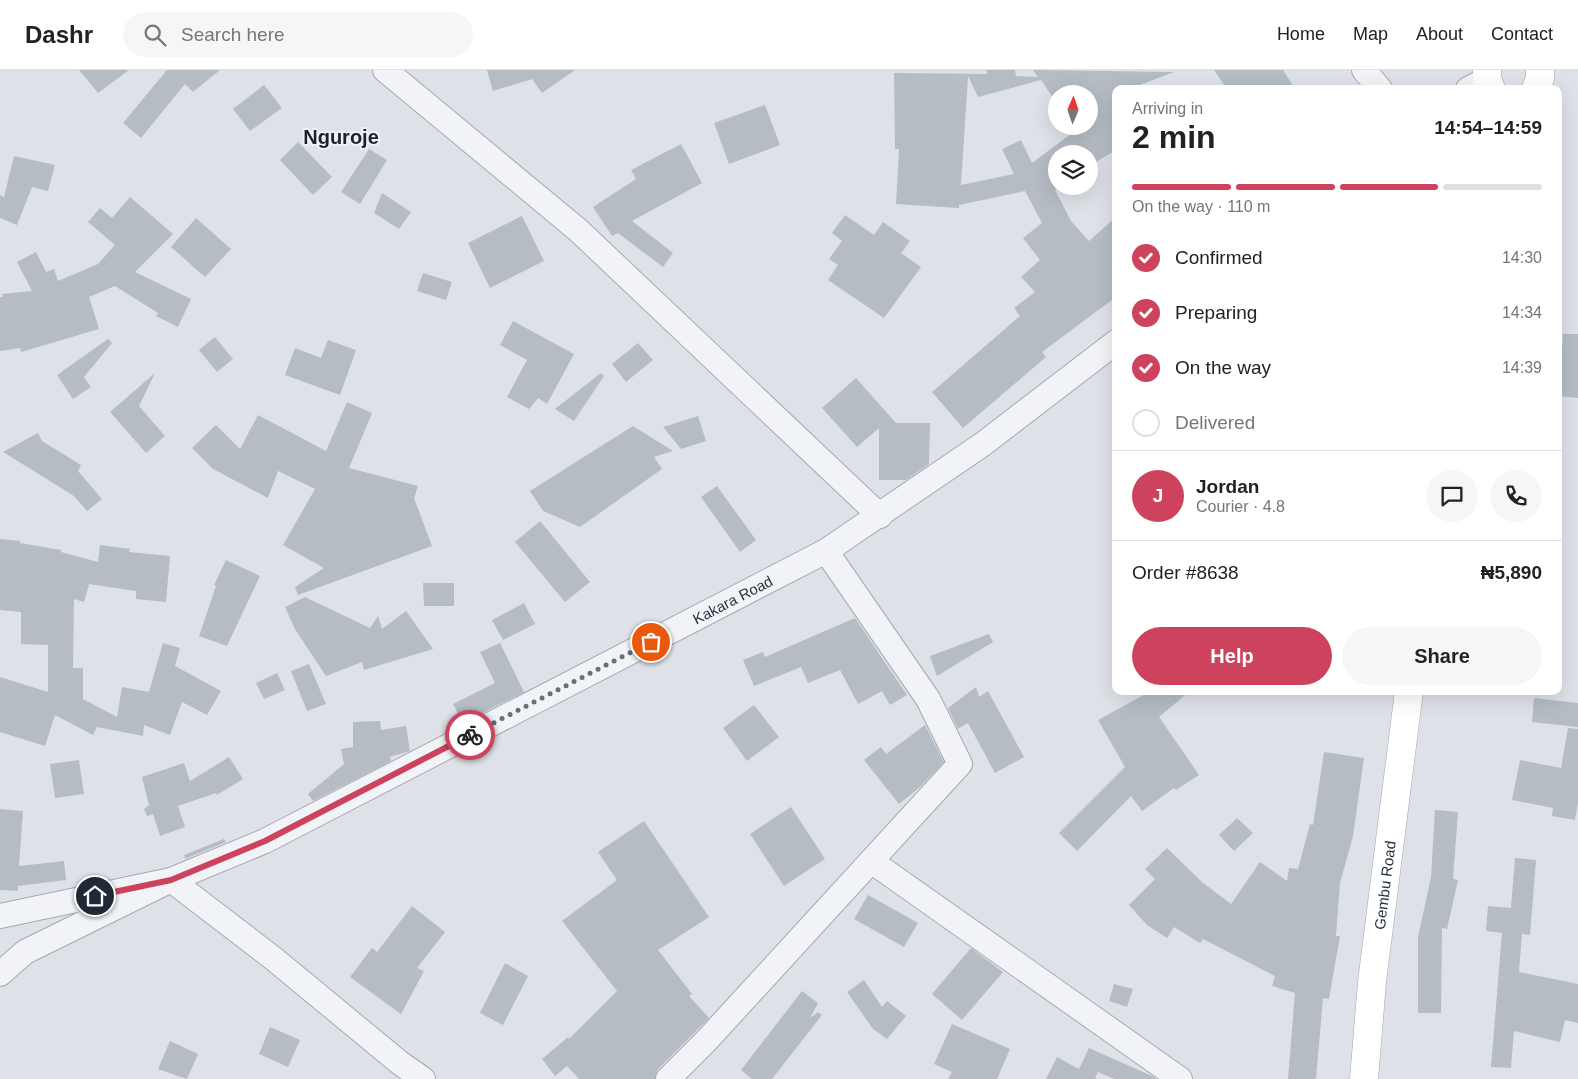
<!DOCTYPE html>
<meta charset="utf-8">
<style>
body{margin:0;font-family:Helvetica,sans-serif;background:#f6f6f6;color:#222;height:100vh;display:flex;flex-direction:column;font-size:19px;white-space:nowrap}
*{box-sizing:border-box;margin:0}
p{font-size:16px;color:#767676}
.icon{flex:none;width:28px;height:28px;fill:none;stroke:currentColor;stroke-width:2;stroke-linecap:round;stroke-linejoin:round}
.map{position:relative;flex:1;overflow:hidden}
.side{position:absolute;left:1112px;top:15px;width:450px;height:610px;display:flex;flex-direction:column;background:#fff;border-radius:10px;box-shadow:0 5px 20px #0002}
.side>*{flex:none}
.needle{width:32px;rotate:2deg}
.buttons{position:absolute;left:1048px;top:15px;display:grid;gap:10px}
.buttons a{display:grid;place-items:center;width:50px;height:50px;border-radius:50%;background:#fff;box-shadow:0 5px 20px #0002;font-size:25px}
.pin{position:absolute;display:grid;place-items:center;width:42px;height:42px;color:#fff;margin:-21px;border:2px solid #fff;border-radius:50%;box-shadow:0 1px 5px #0007}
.courier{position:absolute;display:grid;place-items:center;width:50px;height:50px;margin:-25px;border:4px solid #cd435e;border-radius:50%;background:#fff;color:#222;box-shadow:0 1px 6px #0007}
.summary em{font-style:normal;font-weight:700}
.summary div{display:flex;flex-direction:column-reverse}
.summary{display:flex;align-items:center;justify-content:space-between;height:85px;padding:0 20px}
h1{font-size:32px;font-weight:700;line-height:38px}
.bar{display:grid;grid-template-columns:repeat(4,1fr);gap:8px 5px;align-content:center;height:60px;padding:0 20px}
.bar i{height:6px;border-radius:4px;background:#e0e0e0}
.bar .selected{background:#cd435e}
.bar p{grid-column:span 4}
.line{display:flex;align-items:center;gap:12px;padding:0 20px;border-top:1px solid #e0e0e0}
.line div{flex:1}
.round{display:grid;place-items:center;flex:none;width:52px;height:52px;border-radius:26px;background:#f6f6f6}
ol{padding:0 20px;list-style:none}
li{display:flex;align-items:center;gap:15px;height:55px}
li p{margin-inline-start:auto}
li .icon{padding:5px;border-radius:50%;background:#cd435e;color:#fff;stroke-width:4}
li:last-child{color:#767676}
li i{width:28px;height:28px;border:2px solid #e0e0e0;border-radius:50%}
.button{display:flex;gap:10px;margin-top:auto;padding:10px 20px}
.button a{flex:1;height:58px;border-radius:30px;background:#cd435e;color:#fff;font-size:20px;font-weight:700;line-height:58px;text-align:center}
.button a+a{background:#f6f6f6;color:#222}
header{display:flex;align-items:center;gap:30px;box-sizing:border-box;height:70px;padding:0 25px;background:#fff;border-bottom:1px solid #e0e0e0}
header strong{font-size:24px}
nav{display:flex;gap:28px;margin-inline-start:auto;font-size:18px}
.search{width:350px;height:45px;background:#f6f6f6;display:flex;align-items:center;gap:12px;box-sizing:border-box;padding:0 18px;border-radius:28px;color:#767676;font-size:19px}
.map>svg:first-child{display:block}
.building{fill:#b5bcc4;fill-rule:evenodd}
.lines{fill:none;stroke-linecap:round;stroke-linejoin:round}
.minor-casing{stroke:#a3a9b2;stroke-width:26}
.major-casing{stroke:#9ea7b3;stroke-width:29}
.minor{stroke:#f1f3f6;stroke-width:24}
.major{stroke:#fff;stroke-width:28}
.done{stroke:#676f7a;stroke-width:5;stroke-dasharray:0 9}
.route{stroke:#cd435e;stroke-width:6}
.labels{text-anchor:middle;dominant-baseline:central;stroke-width:4;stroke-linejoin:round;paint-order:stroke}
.street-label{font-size:15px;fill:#27313e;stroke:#eef1f5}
.district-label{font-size:20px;font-weight:bold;fill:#1a222f;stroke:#eef1f5}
</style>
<header>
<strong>Dashr</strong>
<div class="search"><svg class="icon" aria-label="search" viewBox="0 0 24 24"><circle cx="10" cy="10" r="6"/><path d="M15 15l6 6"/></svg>Search here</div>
<nav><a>Home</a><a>Map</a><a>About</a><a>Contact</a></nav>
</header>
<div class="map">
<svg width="1578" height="1009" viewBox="0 0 1578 1009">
<rect width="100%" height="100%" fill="#dee2e8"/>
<g class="building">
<polygon points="79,0 129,0 98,23"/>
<polygon points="167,0 220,0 193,22 185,14 141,68 123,53"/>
<polygon points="487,0 575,0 542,23 532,9 493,21"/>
<path d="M986,0H1015L1016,6L1038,7L1033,0L1174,2L1129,19H1116V80L1089,96V84H1056V116H1061L1055,120L1071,151L1089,171L1116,147V227L1042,282L1046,287L963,358L932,322L1020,246L1014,238L1035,222L1021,207L1040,190L1023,168L1042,153L1025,121L959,135V138L896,134L899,79H895L894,3L987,4ZM968,6L978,27L1041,10L1056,32V24H1089V56H1074L1076,60L1032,93L1021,70L1002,79L1014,104L961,115Z"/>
<polygon points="1214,0 1283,0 1295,19 1227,19"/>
<polygon points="264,15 282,38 250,61 233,39"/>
<polygon points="765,35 780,75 729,94 714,53"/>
<polygon points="298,72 332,107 313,125 280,90"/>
<polygon points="681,74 702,113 632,151 673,183 663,197 618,163 612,166 593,137 636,109 631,100"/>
<polygon points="369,79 387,90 360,134 341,122"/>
<polygon points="14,86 55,95 48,121 32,117 17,155 0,148 0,125 4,127"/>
<polygon points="382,123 411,142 399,159 374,143"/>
<polygon points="130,127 173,164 135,202 191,229 178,257 156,246 158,243 115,216 89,227 99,259 21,282 20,278 0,281 0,227 3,227 2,224 32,221 17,192 36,182 46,202 54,199 58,211 98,194 115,175 88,152 100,138 112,148"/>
<polygon points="845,145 874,165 883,152 910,171 901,183 921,197 884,248 828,210 838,195 829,189 842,171 832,163"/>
<polygon points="522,146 544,191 490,218 468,173"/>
<polygon points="196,148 231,179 205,207 171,177"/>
<polygon points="423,203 452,212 446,230 417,221"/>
<polygon points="513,251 574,284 547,334 538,328 529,339 507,327 527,290 500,275"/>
<polygon points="1563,264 1578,264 1578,328 1559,326"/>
<polygon points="215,267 233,289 217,302 199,280"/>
<polygon points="108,269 112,273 84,307 91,317 73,329 57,305"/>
<polygon points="328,270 356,280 340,325 285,305 295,278 321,288"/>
<polygon points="638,273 653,290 626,312 612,294"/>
<polygon points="155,303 139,336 165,366 146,383 110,342"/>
<polygon points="601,303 604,306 574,351 555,339"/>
<polygon points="856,308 896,353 930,353 929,394 906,410 879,410 879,358 857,377 822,338"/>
<polygon points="347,332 372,343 349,398 418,416 414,428 432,476 298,525 295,517 324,498 283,475 315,419 278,401 268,428 213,399 192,378 216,355 240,379 258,345 326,381"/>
<polygon points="698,346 706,371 681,379 663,357"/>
<polygon points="633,356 673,381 654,387 662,399 580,457 543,441 530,421"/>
<polygon points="38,363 42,371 81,395 78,401 102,429 87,441 74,426 3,382"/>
<polygon points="717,416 756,470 740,482 701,427"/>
<polygon points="540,451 590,512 565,532 515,472"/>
<polygon points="0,469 20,471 20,473 61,480 61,482 98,492 100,475 130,479 129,482 170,486 166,532 136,529 136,521 89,514 84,532 74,529 73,598 83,598 83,629 117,647 122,617 149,622 163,573 180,578 175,596 221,621 207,645 182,632 170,665 144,655 143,666 97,657 93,665 55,645 45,676 0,662 0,607 48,622 48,575 21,574 21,542 0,540"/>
<polygon points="226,490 260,506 227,576 199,566 216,516 214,515"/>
<polygon points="423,513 454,513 454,536 424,536"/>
<polygon points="305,527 370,558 378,546 382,559 406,541 433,579 364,600 362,592 326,606 295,559 285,537"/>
<polygon points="524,533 535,554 503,570 492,550"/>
<polygon points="855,548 907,625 890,635 882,621 858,634 840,600 808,613 801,597 754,616 743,590 763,582 765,587"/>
<polygon points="989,564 993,572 937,606 930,586"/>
<polygon points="500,573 524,622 463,653 453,634 495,613 480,582"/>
<polygon points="309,594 326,634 307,641 291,601"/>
<polygon points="277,603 285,620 264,629 256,613"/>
<polygon points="976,617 979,627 988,621 1024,687 995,703 968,653 958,659 948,638"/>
<polygon points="1151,621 1190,621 1159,647 1199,705 1176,720 1174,718 1142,741 1131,726 1077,781 1059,763 1125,697 1098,650"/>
<polygon points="1534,628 1578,633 1578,657 1532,652"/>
<polygon points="754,635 779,667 747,691 723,658"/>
<polygon points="380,651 381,660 406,656 410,681 390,687 391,691 313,731 308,724 344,694 341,679 353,677 353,652"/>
<polygon points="925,655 944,692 920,717 899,734 864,690 881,677 886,684"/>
<polygon points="1568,658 1578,659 1578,732 1575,750 1552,746 1553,738 1512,730 1520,690 1561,698"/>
<polygon points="1324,682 1364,688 1353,766 1340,813 1336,866 1340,866 1329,929 1323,928 1316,1009 1288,1009 1295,923 1272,916 1275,906 1203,869 1200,873 1174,857 1167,868 1147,855 1129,835 1155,809 1145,799 1167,778 1202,812 1231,834 1260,792 1287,811 1289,798 1298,799 1310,754 1313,755"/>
<polygon points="229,687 243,709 217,725 216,723 178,736 185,757 160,766 153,744 147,746 144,739 149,735 142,707 184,693 190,711"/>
<polygon points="79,690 84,724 55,728 50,694"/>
<polygon points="791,737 825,789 784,816 750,764"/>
<polygon points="0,739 23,741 19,796 64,791 66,810 18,816 18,821 0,820"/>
<polygon points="1435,740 1458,742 1453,809 1458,810 1447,859 1442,858 1441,943 1418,943 1418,867 1431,807"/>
<polygon points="1237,748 1253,763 1234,781 1219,765"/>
<polygon points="644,751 709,847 658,880 692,924 689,926 709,948 658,999 655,1009 579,1009 567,996 555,1006 542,989 568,967 569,969 617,921 562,851 617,810 598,782"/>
<polygon points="224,769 226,772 185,789 184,785"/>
<polygon points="1515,788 1536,790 1530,865 1522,864 1519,902 1578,914 1578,953 1565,950 1560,972 1514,961 1511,998 1491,997 1502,863 1486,861 1488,836 1511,838"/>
<polygon points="868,825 918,853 904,877 854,849"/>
<polygon points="412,836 445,862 417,898 424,901 401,944 350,907 372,878 377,882"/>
<polygon points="971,878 1003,902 962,950 932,924"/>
<polygon points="505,893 528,906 503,955 480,943"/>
<polygon points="864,910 882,937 887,931 906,946 887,969 873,959 847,922"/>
<polygon points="1114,914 1133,919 1127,937 1109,931"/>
<polygon points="802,921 818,933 810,948 818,942 822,945 772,1009 752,1009 741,1000"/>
<polygon points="952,954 1010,979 997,1009 948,1009 952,1002 934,994"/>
<polygon points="270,957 300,970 288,997 259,984"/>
<polygon points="170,971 198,984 187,1009 158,999"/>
<polygon points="1089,978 1152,1006 1156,1009 1114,1009 1098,1002 1095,1008 1098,1009 1046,1009 1057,987 1079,999"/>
</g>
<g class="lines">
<g class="minor-casing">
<g id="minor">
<polyline points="385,0 578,160 880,446"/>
<polyline points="1364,0 1380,19"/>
<polyline points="1468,19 1487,9"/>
<polyline points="871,791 1180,1009"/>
<polyline points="0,846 171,810 274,889 400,993 423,1009"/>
<path id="s1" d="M0,904L25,882L171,810L265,771L826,481L983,374L1116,272"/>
<polyline points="668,1009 707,970 960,694 928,629 826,481"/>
</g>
</g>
<g class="major-casing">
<g id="major">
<polyline points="1487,0 1487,9 1491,19"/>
<polyline points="1536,19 1540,8 1540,0"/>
<path id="s2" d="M1364,1009L1372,912L1409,621"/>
</g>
</g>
<use href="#minor" class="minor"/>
<use href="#major" class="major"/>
</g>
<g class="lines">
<polyline class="done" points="470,665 651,572"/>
<polyline class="route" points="95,826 171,810 265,771 470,665"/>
</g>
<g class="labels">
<g class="street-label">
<text stroke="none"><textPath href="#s1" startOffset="824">Kakara Road</textPath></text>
<text stroke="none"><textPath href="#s2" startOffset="195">Gembu Road</textPath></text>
</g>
<g class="district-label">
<text x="341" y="67">Nguroje</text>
</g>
</g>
</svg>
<div class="buttons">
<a><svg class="needle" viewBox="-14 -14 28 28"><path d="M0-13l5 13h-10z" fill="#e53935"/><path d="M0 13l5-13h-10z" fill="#767676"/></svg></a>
<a><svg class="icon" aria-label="layers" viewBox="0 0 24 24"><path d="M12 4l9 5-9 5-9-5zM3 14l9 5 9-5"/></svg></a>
</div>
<div class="pin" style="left:651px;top:572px;background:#ea580c"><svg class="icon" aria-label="bag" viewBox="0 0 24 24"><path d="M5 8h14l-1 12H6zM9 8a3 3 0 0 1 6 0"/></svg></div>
<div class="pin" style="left:95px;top:826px;background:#1f2937"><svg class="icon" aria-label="home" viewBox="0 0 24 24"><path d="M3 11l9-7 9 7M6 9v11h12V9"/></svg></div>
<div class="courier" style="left:470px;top:665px"><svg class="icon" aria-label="bike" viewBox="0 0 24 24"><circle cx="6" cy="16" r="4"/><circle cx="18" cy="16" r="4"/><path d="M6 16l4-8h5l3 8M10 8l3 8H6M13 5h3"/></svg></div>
<section class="side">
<div class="summary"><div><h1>2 min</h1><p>Arriving in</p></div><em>14:54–14:59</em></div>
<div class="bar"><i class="selected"></i><i class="selected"></i><i class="selected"></i><i></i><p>On the way · 110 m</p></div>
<ol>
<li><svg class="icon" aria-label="check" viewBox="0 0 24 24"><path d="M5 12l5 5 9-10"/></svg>Confirmed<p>14:30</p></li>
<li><svg class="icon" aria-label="check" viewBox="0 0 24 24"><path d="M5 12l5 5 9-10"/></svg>Preparing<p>14:34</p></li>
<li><svg class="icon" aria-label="check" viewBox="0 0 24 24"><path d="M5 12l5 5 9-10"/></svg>On the way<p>14:39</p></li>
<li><i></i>Delivered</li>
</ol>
<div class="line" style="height:90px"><b class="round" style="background:#cd435e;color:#fff">J</b><div><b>Jordan</b><p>Courier · 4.8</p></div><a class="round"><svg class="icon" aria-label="chat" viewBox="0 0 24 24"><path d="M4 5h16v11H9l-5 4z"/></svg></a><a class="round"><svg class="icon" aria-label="phone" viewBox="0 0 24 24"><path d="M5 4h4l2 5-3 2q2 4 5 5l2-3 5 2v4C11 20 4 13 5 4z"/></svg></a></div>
<div class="line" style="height:65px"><div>Order #8638</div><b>₦5,890</b></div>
<div class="button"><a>Help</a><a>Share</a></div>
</section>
</div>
